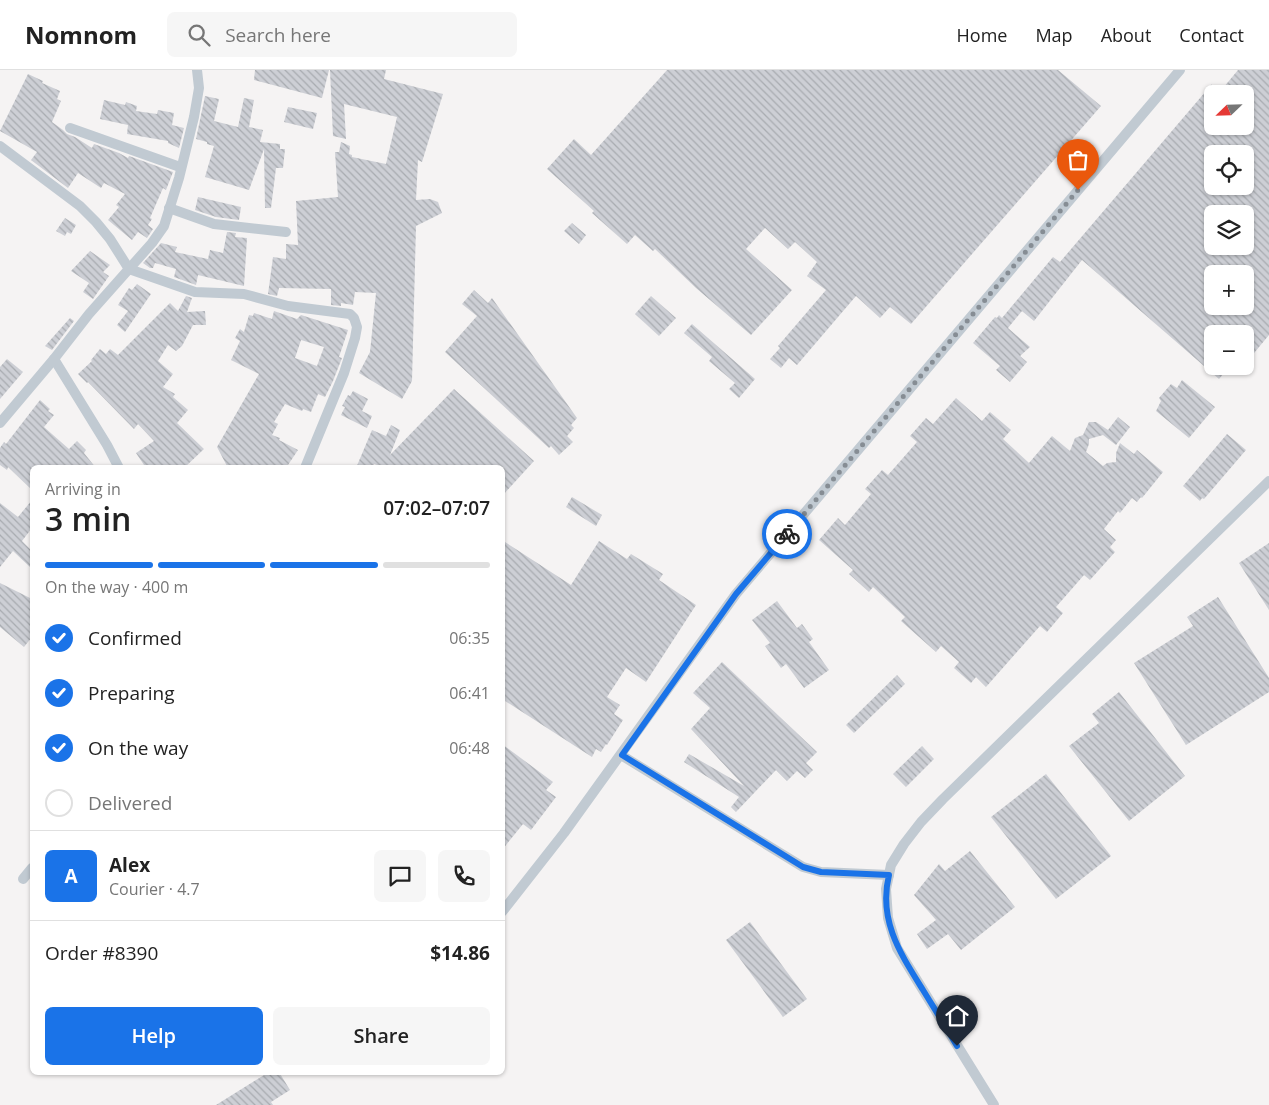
<!DOCTYPE html>
<meta charset="utf-8">
<style>
body{margin:0;font-family:"Open Sans",sans-serif;background:#f6f6f6;color:#222;height:100vh;display:flex;flex-direction:column;font-size:19px;white-space:nowrap}
*{box-sizing:border-box;margin:0}
p{font-size:16px;color:#767676}
.icon{flex:none;width:28px;height:28px;fill:none;stroke:currentColor;stroke-width:2;stroke-linecap:round;stroke-linejoin:round}
.map{position:relative;flex:1;overflow:hidden}
.panel{position:absolute;left:30px;top:395px;width:475px;height:610px;display:flex;flex-direction:column;background:#fff;border-radius:8px;box-shadow:0 1px 4px #0004}
.panel>*{flex:none}
.needle{width:32px;rotate:247deg}
.fabs{position:absolute;left:1204px;top:15px;display:grid;gap:10px}
.fabs a{display:grid;place-items:center;width:50px;height:50px;border-radius:8px;background:#fff;box-shadow:0 1px 4px #0004;font-size:25px}
.pin{position:absolute;display:grid;place-items:center;width:42px;height:42px;color:#fff;margin:-51px -21px;border-radius:50% 50% 50% 0;rotate:-45deg;box-shadow:0 0 5px #0007}
.pin .icon{rotate:45deg}
.courier{position:absolute;display:grid;place-items:center;width:50px;height:50px;margin:-25px;border:4px solid #1a73e8;border-radius:50%;background:#fff;color:#222;box-shadow:0 1px 6px #0007}
.headline em{font-style:normal;font-weight:600}
.headline div{display:flex;flex-direction:column-reverse}
.headline{display:flex;align-items:center;justify-content:space-between;height:85px;padding:0 15px}
h1{font-size:32px;font-weight:600;line-height:38px}
.bar{display:grid;grid-template-columns:repeat(4,1fr);gap:8px 5px;align-content:center;height:60px;padding:0 15px}
.bar i{height:6px;border-radius:4px;background:#e0e0e0}
.bar .on{background:#1a73e8}
.bar p{grid-column:span 4}
.line{display:flex;align-items:center;gap:12px;padding:0 15px;border-top:1px solid #e0e0e0}
.line div{flex:1}
.round{display:grid;place-items:center;flex:none;width:52px;height:52px;border-radius:8px;background:#f6f6f6}
ol{padding:0 15px;list-style:none}
li{display:flex;align-items:center;gap:15px;height:55px}
li p{margin-inline-start:auto}
li .icon{padding:5px;border-radius:50%;background:#1a73e8;color:#fff;stroke-width:4}
li:last-child{color:#767676}
li i{width:28px;height:28px;border:2px solid #e0e0e0;border-radius:50%}
.cta{display:flex;gap:10px;margin-top:auto;padding:10px 15px}
.cta a{flex:1;height:58px;border-radius:8px;background:#1a73e8;color:#fff;font-size:20px;font-weight:600;line-height:58px;text-align:center}
.cta a+a{background:#f6f6f6;color:#222}
header{display:flex;align-items:center;gap:30px;box-sizing:border-box;height:70px;padding:0 25px;background:#fff;border-bottom:1px solid #e0e0e0}
header strong{font-size:24px}
nav{display:flex;gap:28px;margin-inline-start:auto;font-size:18px}
.search{width:350px;height:45px;background:#f6f6f6;display:flex;align-items:center;gap:12px;box-sizing:border-box;padding:0 18px;border-radius:8px;color:#767676;font-size:19px}
.map>svg:first-child{display:block}
.building{fill:url(#building-back-hatch);fill-rule:evenodd}
.lines{fill:none;stroke-linecap:round;stroke-linejoin:round}
.street{stroke:#c1cad2;stroke-width:10}
.done{stroke:#868d94;stroke-width:5;stroke-dasharray:0 9}
.route{stroke:#1a73e8;stroke-width:6}
</style>
<header>
<strong>Nomnom</strong>
<div class="search"><svg class="icon" aria-label="search" viewBox="0 0 24 24"><circle cx="10" cy="10" r="6"/><path d="M15 15l6 6"/></svg>Search here</div>
<nav><a>Home</a><a>Map</a><a>About</a><a>Contact</a></nav>
</header>
<div class="map">
<svg width="1269" height="1035" viewBox="0 0 1269 1035">
<defs>
<pattern id="building-back-hatch" width="6" height="6" patternUnits="userSpaceOnUse" patternTransform="scale(1.25)"><rect width="6" height="6" fill="#cdcfd5"/><path d="M-1 5l2 2M0 0l6 6M5-1l2 2" fill="none" stroke="#a8abb0"/></pattern>
</defs>
<rect width="100%" height="100%" fill="#f5f3f3"/>
<g class="building">
<polygon points="255,0 329,0 322,28 254,10"/>
<polygon points="330,0 386,0 384,9 443,24 422,92 418,90 416,130 430,129 438,132 442,143 416,156 412,311 402,329 359,303 370,282 376,223 355,222 353,235 341,233 341,236 331,235 331,219 279,218 277,226 268,224 273,187 286,189 286,174 298,175 296,131 338,127 335,82 339,82 341,72 350,76 349,84 352,85 352,87 386,94 397,47 344,34 346,69 333,66"/>
<polygon points="667,0 1058,0 1101,36 911,254 890,237 880,248 856,226 797,295 789,288 781,298 770,289 780,278 778,276 826,220 807,206 817,192 795,172 788,179 765,158 746,179 792,220 751,265 696,218 655,179 653,181 635,165 627,174 592,143 594,141 547,99 574,69 591,85"/>
<path d="M1238,0H1269V265L1245,294V264H1212V296H1230L1219,309L1082,190L1034,251L1022,241L1008,258L1030,277L1020,286L1027,292L1010,312L996,300L1000,296L973,273L995,247L997,248L999,245L1002,248L1053,187L1060,192L1212,14V56H1245V24H1218ZM1212,84H1245V116H1212ZM1212,144H1245V176H1212ZM1212,204H1245V236H1212Z"/>
<polygon points="28,4 43,11 42,13 60,21 57,29 61,31 52,52 63,60 67,64 75,67 92,78 94,74 119,83 128,88 129,86 173,102 166,120 163,118 150,148 152,149 148,155 153,159 147,168 138,162 132,170 108,150 119,137 116,135 125,124 104,113 101,118 78,103 68,118 31,90 37,82 0,61"/>
<polygon points="205,26 219,29 214,51 238,57 244,28 254,30 249,57 263,60 260,72 280,74 280,79 285,79 283,98 276,98 271,138 265,138 264,79 249,120 205,107 214,76 207,74 207,72 196,69"/>
<polygon points="104,30 125,35 126,32 137,36 136,41 157,44 158,40 174,43 172,55 184,58 179,78 168,73 168,71 127,64 128,55 100,49"/>
<polygon points="288,37 317,43 313,59 284,52"/>
<polygon points="198,127 241,137 239,150 216,147 195,140"/>
<polygon points="65,148 76,155 71,164 67,162 65,166 56,161"/>
<polygon points="572,153 586,165 579,174 564,161"/>
<polygon points="227,162 236,163 235,167 247,168 244,216 198,205 196,215 174,207 176,199 155,193 153,198 150,198 143,193 161,173 177,177 175,182 208,189 210,180 223,183"/>
<polygon points="90,181 110,195 103,202 109,206 93,229 83,222 89,213 71,201"/>
<polygon points="137,214 151,224 125,262 117,255 128,241 118,235 129,218 132,220"/>
<polygon points="474,220 488,233 492,228 577,348 571,355 574,358 567,366 573,372 559,385 551,376 549,378 445,282 477,246 462,234"/>
<polygon points="186,226 192,228 187,242 205,241 206,255 193,255 182,276 176,281 168,275 158,291 173,304 163,317 175,324 173,327 188,340 177,353 204,379 184,398 146,398 136,383 154,371 138,354 134,359 88,312 87,313 78,304 92,291 91,290 100,279 106,284 110,279 118,285 170,233 178,241"/>
<polygon points="651,226 676,248 659,266 635,244"/>
<path d="M274,241L297,249L301,245L348,260L339,287L342,288L333,311L325,327L318,324L311,342L303,339L302,341L285,334L274,352L278,354L272,365L280,368L279,370L298,380L286,398H228L217,377L259,304L231,290L240,271L235,268L240,259L244,262L249,245L253,246L254,243L272,249ZM301,270L324,277L317,296L295,288Z"/>
<polygon points="70,248 74,251 52,280 45,276"/>
<polygon points="692,254 755,309 739,328 729,319 735,313 709,291 712,287 684,263"/>
<polygon points="7,289 23,302 0,329 0,297"/>
<polygon points="1182,310 1215,337 1189,368 1156,341 1161,331 1159,328 1171,314 1177,318"/>
<polygon points="454,319 534,391 502,426 502,398 379,398 380,396 374,394 372,398 356,398 372,360 386,366 391,355 400,360 390,385"/>
<polygon points="353,321 368,329 362,341 372,346 367,358 341,345 345,337 342,336 348,325 350,326"/>
<polygon points="956,328 982,351 990,342 1011,360 1003,369 1029,393 1052,366 1070,381 1075,368 1083,365 1089,352 1096,352 1108,360 1118,347 1130,357 1116,375 1103,365 1089,369 1089,374 1086,382 1103,396 1107,393 1116,392 1116,383 1120,373 1134,384 1137,380 1163,402 1142,428 1141,427 1137,432 1132,428 1120,443 1118,441 1104,459 1116,470 1110,477 1115,482 1090,510 1084,505 1056,537 1063,543 1047,562 1040,556 986,617 976,607 971,613 954,598 959,592 941,576 936,582 901,551 905,547 873,517 869,522 849,504 853,500 819,470 838,448 845,455 871,424 865,419 882,400 888,405 917,372 910,366 926,348 933,354"/>
<polygon points="40,330 50,339 48,341 54,345 44,357 69,379 77,371 86,380 84,383 96,398 32,398 32,420 8,397 7,400 0,395 0,378 4,372 6,374"/>
<polygon points="1227,364 1246,380 1204,429 1202,428 1200,431 1183,416"/>
<polygon points="572,427 602,445 596,456 566,437"/>
<polygon points="32,430 32,458 22,471 32,481 32,499 13,481 0,497 0,433 18,447"/>
<polygon points="502,470 571,515 599,471 627,489 631,484 663,504 659,510 696,535 646,612 626,598 607,627 620,635 614,644 623,650 607,675 606,674 601,682 596,679 592,687 502,629"/>
<polygon points="1269,473 1269,540 1239,493"/>
<polygon points="0,513 32,529 32,567 24,577 0,557"/>
<polygon points="1218,527 1269,608 1269,622 1186,675 1134,593 1193,556 1187,547"/>
<polygon points="777,531 797,558 802,554 813,569 809,572 829,600 804,618 786,594 781,598 765,576 770,573 752,550"/>
<polygon points="722,592 817,682 806,693 813,700 805,708 797,701 787,711 776,700 736,742 731,737 739,727 684,692 689,684 744,716 691,659 710,638 693,623"/>
<polygon points="897,605 905,614 854,663 846,655"/>
<polygon points="1119,622 1185,706 1129,751 1069,676 1099,653 1092,644"/>
<polygon points="502,674 553,712 546,720 556,727 531,760 523,754 502,780"/>
<polygon points="922,676 934,689 906,717 893,704"/>
<polygon points="1046,704 1111,786 1056,829 991,747"/>
<polygon points="970,781 1015,837 961,880 948,864 927,879 917,864 936,850 914,825 939,794 945,801"/>
<polygon points="750,852 807,929 783,947 726,870"/>
<polygon points="269,1002 279,1002 290,1020 271,1032 273,1035 216,1035"/>
</g>
<g class="lines">
<g class="street">
<polyline points="70,58 180,97"/>
<polyline points="0,76 80,136 96,152 110,169 129,199 195,222 244,224 288,236 350,244 354,248 357,257 355,268 344,303 305,398"/>
<polyline points="169,138 214,154 286,162"/>
<polyline points="54,289 107,375 119,398"/>
<polyline points="0,353 54,289 89,244 152,173 164,156 179,108 194,47 199,18 197,0"/>
<polyline points="621,685 803,797 821,802 889,805"/>
<polyline points="23,809 32,798"/>
<polyline points="502,842 564,763 736,524 1180,0"/>
<polyline points="994,1035 897,878 888,848 886,819 891,795 904,774 921,752 943,729 1269,411"/>
</g>
</g>
<g class="lines">
<polyline class="done" points="787,464 1078,120"/>
<path class="route" d="M787,464L736,524L622,685L803,797L821,802L889,805C878,850 900,883 923,920C934,938 946,957 957,976"/>
</g>
</svg>
<div class="fabs">
<a><svg class="needle" viewBox="-14 -14 28 28"><path d="M0-13l5 13h-10z" fill="#e53935"/><path d="M0 13l5-13h-10z" fill="#767676"/></svg></a>
<a><svg class="icon" aria-label="locate" viewBox="0 0 24 24"><circle cx="12" cy="12" r="6"/><path d="M12 2v4M12 18v4M2 12h4M18 12h4"/></svg></a>
<a><svg class="icon" aria-label="layers" viewBox="0 0 24 24"><path d="M12 4l9 5-9 5-9-5zM3 14l9 5 9-5"/></svg></a>
<a>+</a>
<a>−</a>
</div>
<div class="pin" style="left:1078px;top:120px;background:#ea580c"><svg class="icon" aria-label="bag" viewBox="0 0 24 24"><path d="M5 8h14l-1 12H6zM9 8a3 3 0 0 1 6 0"/></svg></div>
<div class="pin" style="left:957px;top:976px;background:#1f2937"><svg class="icon" aria-label="home" viewBox="0 0 24 24"><path d="M3 11l9-7 9 7M6 9v11h12V9"/></svg></div>
<div class="courier" style="left:787px;top:464px"><svg class="icon" aria-label="bike" viewBox="0 0 24 24"><circle cx="6" cy="16" r="4"/><circle cx="18" cy="16" r="4"/><path d="M6 16l4-8h5l3 8M10 8l3 8H6M13 5h3"/></svg></div>
<section class="panel">
<div class="headline"><div><h1>3 min</h1><p>Arriving in</p></div><em>07:02–07:07</em></div>
<div class="bar"><i class="on"></i><i class="on"></i><i class="on"></i><i></i><p>On the way · 400 m</p></div>
<ol>
<li><svg class="icon" aria-label="check" viewBox="0 0 24 24"><path d="M5 12l5 5 9-10"/></svg>Confirmed<p>06:35</p></li>
<li><svg class="icon" aria-label="check" viewBox="0 0 24 24"><path d="M5 12l5 5 9-10"/></svg>Preparing<p>06:41</p></li>
<li><svg class="icon" aria-label="check" viewBox="0 0 24 24"><path d="M5 12l5 5 9-10"/></svg>On the way<p>06:48</p></li>
<li><i></i>Delivered</li>
</ol>
<div class="line" style="height:90px"><b class="round" style="background:#1a73e8;color:#fff">A</b><div><b>Alex</b><p>Courier · 4.7</p></div><a class="round"><svg class="icon" aria-label="chat" viewBox="0 0 24 24"><path d="M4 5h16v11H9l-5 4z"/></svg></a><a class="round"><svg class="icon" aria-label="phone" viewBox="0 0 24 24"><path d="M5 4h4l2 5-3 2q2 4 5 5l2-3 5 2v4C11 20 4 13 5 4z"/></svg></a></div>
<div class="line" style="height:65px"><div>Order #8390</div><b>$14.86</b></div>
<div class="cta"><a>Help</a><a>Share</a></div>
</section>
</div>
